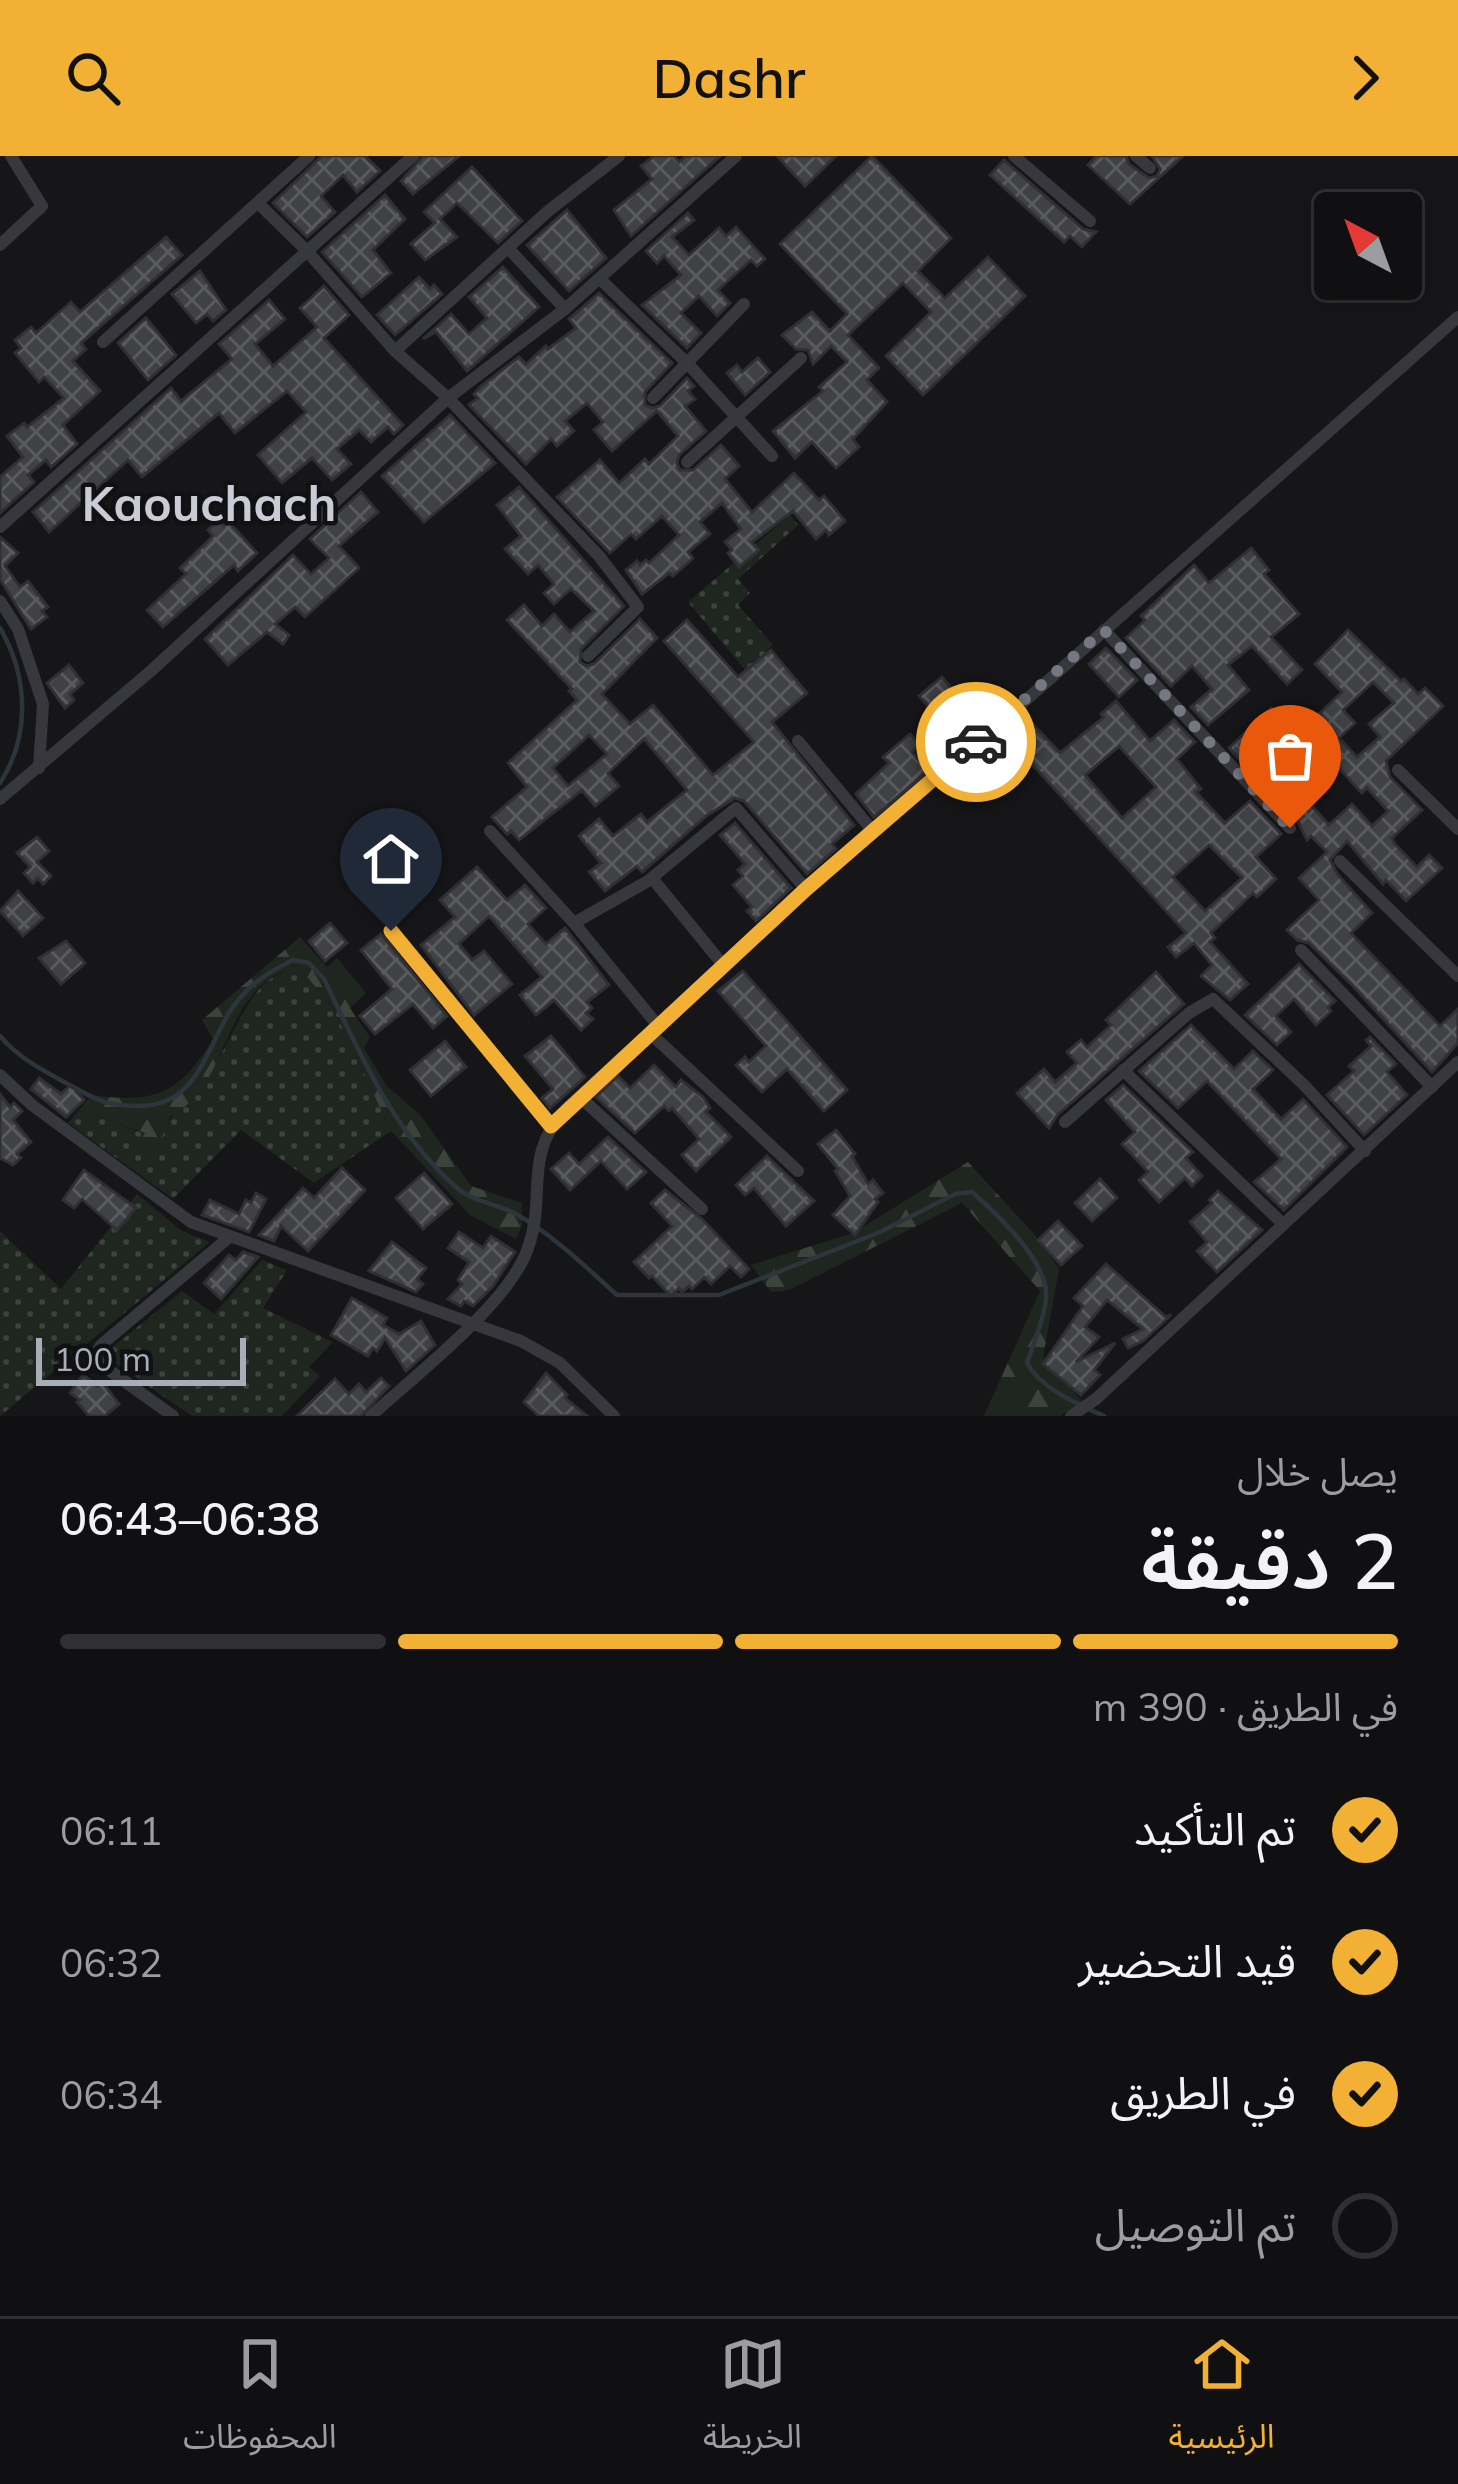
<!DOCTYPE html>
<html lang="ar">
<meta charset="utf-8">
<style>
body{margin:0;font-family:Mulish,"Noto Sans Arabic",sans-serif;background:#19191b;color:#f1f3f6;direction:rtl;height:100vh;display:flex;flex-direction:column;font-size:45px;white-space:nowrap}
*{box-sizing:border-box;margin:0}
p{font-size:39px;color:#9c9d9f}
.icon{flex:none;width:66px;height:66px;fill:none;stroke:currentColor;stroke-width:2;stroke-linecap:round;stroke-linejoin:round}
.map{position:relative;height:1260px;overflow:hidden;direction:ltr}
.sheet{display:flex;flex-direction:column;background:#101012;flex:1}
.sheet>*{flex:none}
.needle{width:78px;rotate:319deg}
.tools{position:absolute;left:1314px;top:36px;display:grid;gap:24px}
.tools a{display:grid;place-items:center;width:108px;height:108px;border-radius:12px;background:#101012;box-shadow:0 6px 18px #0003,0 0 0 3px #303032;font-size:60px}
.scale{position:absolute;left:36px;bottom:30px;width:210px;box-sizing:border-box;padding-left:12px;border:6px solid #a8adb8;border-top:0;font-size:33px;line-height:42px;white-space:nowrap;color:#a8adb8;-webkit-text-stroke:9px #111113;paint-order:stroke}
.pin{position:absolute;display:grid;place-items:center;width:102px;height:102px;color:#fff;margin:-123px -51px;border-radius:50% 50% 50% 0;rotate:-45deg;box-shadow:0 0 12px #0007}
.pin .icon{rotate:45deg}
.courier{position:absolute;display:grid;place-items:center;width:120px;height:120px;margin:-60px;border:9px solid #f2b134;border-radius:50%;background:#fff;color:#222;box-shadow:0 3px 15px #0007}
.summary em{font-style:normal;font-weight:600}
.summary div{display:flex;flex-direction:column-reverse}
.summary{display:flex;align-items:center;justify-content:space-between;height:204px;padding:0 60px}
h1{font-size:78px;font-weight:600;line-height:90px}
.bar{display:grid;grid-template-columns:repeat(4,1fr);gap:18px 12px;align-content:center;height:144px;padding:0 60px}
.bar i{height:15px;border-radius:9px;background:#303032}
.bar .on{background:#f2b134}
.bar p{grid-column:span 4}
ol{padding:0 60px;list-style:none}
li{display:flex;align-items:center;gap:36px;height:132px}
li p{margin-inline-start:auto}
li .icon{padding:12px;border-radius:50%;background:#f2b134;color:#111;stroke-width:4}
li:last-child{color:#9c9d9f}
li i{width:66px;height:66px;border:6px solid #303032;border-radius:50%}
header{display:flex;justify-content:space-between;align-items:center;height:156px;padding:0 60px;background:#f2b134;color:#111;font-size:54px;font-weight:600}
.menu{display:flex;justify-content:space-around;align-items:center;height:168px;border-top:3px solid #303032;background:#101012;font-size:33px;color:#9c9d9f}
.menu a{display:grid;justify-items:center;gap:6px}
.menu .on{color:#f2b134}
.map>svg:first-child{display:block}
.grass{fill:url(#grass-dots)}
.forest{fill:url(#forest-firs)}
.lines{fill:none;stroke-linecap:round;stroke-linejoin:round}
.stream{stroke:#2c353c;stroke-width:4.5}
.building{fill:url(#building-cross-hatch);stroke:#303034;stroke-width:3;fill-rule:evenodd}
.minor{stroke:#37383d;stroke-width:12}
.done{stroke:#757880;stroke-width:12;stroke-dasharray:0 21.6}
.route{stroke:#f2b134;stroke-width:15}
.labels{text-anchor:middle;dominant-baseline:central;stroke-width:9;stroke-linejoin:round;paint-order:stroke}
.quarter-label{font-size:48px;font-weight:bold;fill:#c9ccd4;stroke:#111113}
</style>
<header><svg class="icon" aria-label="forward" viewBox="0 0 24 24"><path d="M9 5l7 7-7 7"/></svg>Dashr<svg class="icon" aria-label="search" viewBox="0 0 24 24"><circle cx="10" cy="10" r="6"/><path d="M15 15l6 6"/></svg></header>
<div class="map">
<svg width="1458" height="1260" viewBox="0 0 1458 1260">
<defs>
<pattern id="grass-dots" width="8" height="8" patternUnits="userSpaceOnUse" patternTransform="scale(3)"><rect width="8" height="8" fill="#1e261f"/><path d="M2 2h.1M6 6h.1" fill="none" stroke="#3c433d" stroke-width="1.8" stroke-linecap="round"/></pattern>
<pattern id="forest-firs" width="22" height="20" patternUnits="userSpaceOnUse" patternTransform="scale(3)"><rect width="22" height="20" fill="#1e261f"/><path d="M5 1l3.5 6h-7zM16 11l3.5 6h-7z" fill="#3c433d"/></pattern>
<pattern id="building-cross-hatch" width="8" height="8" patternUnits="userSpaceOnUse" patternTransform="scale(3)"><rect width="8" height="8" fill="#404145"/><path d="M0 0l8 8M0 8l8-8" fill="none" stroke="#595a5e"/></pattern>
</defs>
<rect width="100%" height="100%" fill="#161618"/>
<g class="grass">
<polygon points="790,359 798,369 738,423 750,437 738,449 773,489 746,515 688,446"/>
<path d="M298,810L333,852L391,975L314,1027L241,974L173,1043L68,967L79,954L146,978L166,975C172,950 195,936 210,916C231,887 239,853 265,827C274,819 287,815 298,810Z"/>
<polygon points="137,1038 182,1075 210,1086 0,1260 0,1075 61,1133"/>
<polygon points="262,1104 287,1114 263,1152 333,1186 309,1211 320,1220 282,1260 192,1260 103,1199 182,1135 214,1158"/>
</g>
<g class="forest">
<path d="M300,781L327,811L337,802L366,837L350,852L370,881L364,892L386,929L421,960L471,1030L522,1047V1070L516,1083L470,1059L391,975L333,852L298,810C290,814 279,817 271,822C222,854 224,935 170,960L166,975L150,995L138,990L145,977L79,954L92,939C156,948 179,938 213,883L202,864Z"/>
<polygon points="968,1006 1034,1078 1059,1113 1043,1202 1082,1245 1060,1260 984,1260 1040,1135 962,1047 789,1134 771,1136 751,1109 853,1077"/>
</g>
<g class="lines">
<g class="stream">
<path d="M0,472C28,520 31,579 0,627"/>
<path d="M0,880C20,904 50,918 77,933C99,946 113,950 138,950C195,951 205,897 229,857C245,831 267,817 293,804L309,807L324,823C361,899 393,976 457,1032C473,1046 498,1048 516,1058C553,1079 586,1111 617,1139H719L878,1077L955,1038L972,1036C998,1059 1050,1107 1046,1143C1044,1164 1034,1186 1027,1207C1041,1233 1078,1248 1104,1260"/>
</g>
</g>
<g class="building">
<polygon points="322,0 365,0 380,15 357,36 343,19 321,40 335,56 307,81 273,47"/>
<polygon points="423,0 459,0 413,38 401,25"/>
<polygon points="654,0 674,0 679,6 686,0 720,0 631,80 614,54 652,23 641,10"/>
<polygon points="777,0 836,0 805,30"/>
<polygon points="872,0 951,82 918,115 945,142 988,101 1025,140 923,239 886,200 931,156 903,127 848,179 879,212 867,224 887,246 853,283 859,291 836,312 812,286 795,302 773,275 823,235 819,231 847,206 831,190 813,208 808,194 796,193 782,179 812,156 830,175 847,158 780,88"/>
<polygon points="1096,0 1126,0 1129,8 1149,22 1157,20 1160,13 1152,0 1183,0 1130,48 1088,9"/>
<polygon points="1004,4 1083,73 1096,76 1082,91 1070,80 1064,86 990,19"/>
<polygon points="472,11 522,65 498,87 457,47 440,63 457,81 425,104 411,88 435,67 424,56"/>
<polygon points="385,39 405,63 373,94 391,117 362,141 322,96"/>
<polygon points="567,54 606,102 569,135 527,89"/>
<polygon points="688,57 694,64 672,81 689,99 719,72 726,80 736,71 765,103 757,110 751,104 718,134 730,147 717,160 699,140 681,157 701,177 687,192 642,149 681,119 664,100 657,107 646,95"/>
<polygon points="166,81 182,99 81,187 86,193 73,205 100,235 63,269 77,288 51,311 46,304 28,319 34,326 0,357 0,321 23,301 7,280 24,267 27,271 64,242 44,221 39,226 15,197 21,192 15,184 31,171 36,177 71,146 80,156"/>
<polygon points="503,111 539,151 467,215 436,176 423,183 451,158 469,178 487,162 469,141"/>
<polygon points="200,115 226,154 213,165 207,158 196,167 172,138"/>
<polygon points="419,121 430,133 434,129 442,138 395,179 377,159"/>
<polygon points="324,130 349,159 324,182 403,269 394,278 388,271 371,286 359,274 337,293 351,308 332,324 312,302 282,327 258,299 306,256 287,235 235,277 219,257 142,321 128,304 49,376 33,356 171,232 181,245 232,203 219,188 269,144 285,163 255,188 273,210 317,171 300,152"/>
<polygon points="599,137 672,207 645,236 645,249 652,252 660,250 687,222 694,230 688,235 695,243 685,250 706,275 679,299 677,307 680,314 693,314 721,289 739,310 725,323 752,356 794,317 819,344 824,340 845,365 829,379 826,374 816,383 793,355 752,386 759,394 739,411 728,397 732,394 725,386 741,373 722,347 700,366 710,378 688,396 693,402 673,420 669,417 642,438 626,414 637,405 640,409 646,404 649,407 679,379 662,360 636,383 631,378 610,397 557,341 600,304 619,327 645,303 649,308 678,280 657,255 612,295 594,274 603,266 587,247 565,265 574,275 557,290 551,283 526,308 469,249 478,242 474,238 481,230 519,201 526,208 546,190 548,193 576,172 569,163"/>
<polygon points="146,162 176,199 148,224 118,187"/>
<polygon points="758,202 770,216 745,239 727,217 737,209 742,216"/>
<polygon points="450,259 495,307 424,366 382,320"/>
<path d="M519,331L624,450L581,493L580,506L586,510L594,508L640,463L657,482L602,538L630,568L653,549L713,619L754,586L664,485L687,464L738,521L771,494L807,537L772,566L854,669L832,688L836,693L807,718L744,645L735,642L706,660L642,716L637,710L605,735L589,716L601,707L579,680L599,663L613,680L641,658L647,666L687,634L644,583L608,617L619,630L595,650L582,634L519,684L511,675L507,678L492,661L527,631L508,607L577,544L569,535L572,533L507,464L524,449L542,470L554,458L570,476L594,455L571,433L554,448L544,437L554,428L538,409L528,418L505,393L521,380L497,349ZM589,579L607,598L568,630L553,612Z"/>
<polygon points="361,336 378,356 339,390 359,412 305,461 295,451 275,468 289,479 283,488 267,476 228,509 205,483 293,399 311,418 329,402 310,383"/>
<polygon points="219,364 224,370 229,366 257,397 238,415 234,409 163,471 147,454 186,418 180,412 213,380 208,374"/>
<polygon points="0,381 18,397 5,410 20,431 28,425 48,451 42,455 47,461 31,473 0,423"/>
<polygon points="1251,392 1269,414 1264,418 1299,458 1271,481 1302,514 1287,528 1252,490 1228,509 1249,534 1208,569 1191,551 1212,533 1192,510 1171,530 1126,482 1145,464 1141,460 1194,409 1209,427"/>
<path d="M1348,474L1401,525L1404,523L1418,538L1425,532L1443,550L1386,605L1390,621L1422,654L1392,682L1394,687L1417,711L1429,699L1442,712L1406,745L1386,724L1383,728L1347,685L1330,704L1338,719L1372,757L1351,777L1440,870L1458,853V887L1432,916L1353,830L1309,787L1297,784L1287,774L1319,744L1299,722L1327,696L1311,680L1307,684L1298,665L1229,592L1271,552L1290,572L1261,598L1278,617L1281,615L1329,669L1352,648L1372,670L1388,655L1367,632L1362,637L1314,585L1330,570L1319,558L1342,536L1315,508ZM1373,526L1394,547L1369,568L1380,581L1357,601L1339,582L1355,567L1343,554Z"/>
<polygon points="1106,492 1137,524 1119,541 1089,508"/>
<polygon points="69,509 83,527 70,538 74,544 65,552 47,527"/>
<polygon points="942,521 970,555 984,542 997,556 949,597 930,577 942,566 919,540"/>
<path d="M1116,545L1150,585L1174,564L1195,586L1177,603L1201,633L1196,636L1225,667L1250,645L1281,678L1256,701L1276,723L1257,741L1253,737L1211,777L1215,782L1210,786L1248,828L1230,844L1201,820L1212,809L1194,787L1176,801L1168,791L1186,777L1010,584L1030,565L1060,597L1104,561L1101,558ZM1119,590L1156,631L1122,662L1085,619ZM1209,689L1242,722L1205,755L1173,721Z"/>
<polygon points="910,578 920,589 912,596 928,615 874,661 856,638 889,607 883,601"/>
<polygon points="735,667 791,732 756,765 747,755 752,751 733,729 743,720 738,714 745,708 720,679"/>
<polygon points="37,681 49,695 37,706 51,720 43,728 38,722 33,727 24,717 30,711 17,697"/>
<polygon points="477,711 507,744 525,729 546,752 528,768 546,788 565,772 609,829 587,846 592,852 586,857 593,863 581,874 554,844 536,859 520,839 542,821 489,760 459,788 472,804 484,795 512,828 474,859 421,789 455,761 440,744"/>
<polygon points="399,718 420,741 398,761 377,738"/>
<polygon points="18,735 43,762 23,780 0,755"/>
<polygon points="330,767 347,787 325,805 309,785"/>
<polygon points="381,778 447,860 433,872 413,848 375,878 360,860 392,833 361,794"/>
<polygon points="66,785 85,807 61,828 39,802"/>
<polygon points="1299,808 1335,845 1328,851 1331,855 1316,869 1294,843 1276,860 1291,876 1277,889 1245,859"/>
<polygon points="743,815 847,934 824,955 787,913 762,936 736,909 745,901 749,906 766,890 718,835"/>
<polygon points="1156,816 1184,848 1058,958 1049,972 1017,937 1044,913 1055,926 1077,907 1067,896 1081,884 1087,891 1111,869 1106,864"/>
<polygon points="1191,869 1234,913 1253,895 1273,914 1253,933 1281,963 1303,943 1347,991 1284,1054 1254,1026 1281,1003 1207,925 1178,952 1139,915"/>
<polygon points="551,880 585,921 550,952 542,942 553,933 525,900"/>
<polygon points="1370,881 1396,908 1387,916 1407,939 1364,979 1327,939 1354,915 1349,910 1371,890 1366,884"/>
<polygon points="445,885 466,911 431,940 410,914"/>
<polygon points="654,909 676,931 681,924 703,941 710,952 706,956 731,981 696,1015 682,999 699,983 672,952 669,955 664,950 635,977 596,941 618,920 630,932"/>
<polygon points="39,922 61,938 71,929 84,944 66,961 31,933"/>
<polygon points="1123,929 1193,996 1186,1002 1202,1020 1192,1030 1185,1022 1159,1046 1139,1024 1148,1016 1122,988 1135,976 1106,944"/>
<polygon points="0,938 10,951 14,947 22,955 13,964 31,986 17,998 21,1002 13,1009 0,1002"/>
<polygon points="836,974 855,998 852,1000 868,1028 873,1024 883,1037 875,1043 878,1046 855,1079 833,1059 850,1040 835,1015 838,1013 818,988"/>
<polygon points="608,981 646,1016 627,1033 601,1005 570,1034 551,1013 569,997 579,1008"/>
<polygon points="767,1000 814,1045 786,1070 754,1032 745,1039 736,1029"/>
<polygon points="342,1012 365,1034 308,1095 281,1070 274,1085 259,1079 303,1032 314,1042"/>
<polygon points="84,1014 136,1052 117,1074 82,1043 74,1052 63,1044"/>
<polygon points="424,1017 452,1048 423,1073 396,1042"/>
<polygon points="1100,1023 1117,1042 1092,1065 1075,1047"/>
<polygon points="665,1034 702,1063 749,1113 741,1121 730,1110 711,1128 704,1121 692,1133 689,1130 682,1136 679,1132 671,1140 652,1120 649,1122 634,1106 672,1070 651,1047"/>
<polygon points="1218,1035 1262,1074 1217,1116 1197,1095 1207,1086 1190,1066 1212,1047 1209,1044"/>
<polygon points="256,1037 266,1043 249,1076 202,1059 210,1044 239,1058 246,1044 251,1047"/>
<polygon points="1058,1065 1082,1090 1061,1109 1038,1084"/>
<polygon points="459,1076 483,1092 491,1080 515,1096 493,1130 473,1150 464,1145 461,1150 448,1143 462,1128 458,1124 469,1106 448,1092"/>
<polygon points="392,1086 426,1112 417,1123 423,1128 416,1136 369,1115"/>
<polygon points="243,1096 258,1101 221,1143 204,1127 229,1099 236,1104"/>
<polygon points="1106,1108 1166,1161 1171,1159 1143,1185 1128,1192 1123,1183 1143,1173 1107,1144 1085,1171 1099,1181 1076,1206 1115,1187 1094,1214 1100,1219 1081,1239 1043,1208 1083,1150 1074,1142"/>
<polygon points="352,1142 387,1162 383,1169 399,1178 421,1165 435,1189 406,1215 385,1182 377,1195 373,1192 368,1200 331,1179"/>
<polygon points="546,1217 567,1239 565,1242 587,1260 539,1260 524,1246"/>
<polygon points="83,1219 97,1230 102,1226 119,1248 105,1260 89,1260 77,1246 80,1244 70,1237"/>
<polygon points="381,1222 389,1230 361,1260 297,1260 335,1223 349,1238 359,1228 366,1236"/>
</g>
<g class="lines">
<g class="minor">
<polyline points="1014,0 1090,65"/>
<polyline points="1136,0 1150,12"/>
<polyline points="258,47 307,95 395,195 448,242 599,400 638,451 588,500"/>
<polyline points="0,89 42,50 11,0"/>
<polyline points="508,92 565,153"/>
<polyline points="600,123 688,208 772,300"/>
<polyline points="103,186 309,0"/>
<polyline points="395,195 547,56 619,0"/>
<polyline points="653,242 744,148"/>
<polyline points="687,306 801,202"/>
<polyline points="0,371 413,0"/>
<polyline points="0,445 18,473 43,548 39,612"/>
<polyline points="1104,474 1290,672"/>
<polyline points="798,585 872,674"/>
<polyline points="1398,614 1458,673"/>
<polyline points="0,643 152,514 448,242 565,153 736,0"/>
<polyline points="490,675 574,767 659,871"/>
<polyline points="1340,705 1458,820"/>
<polyline points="652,722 724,810"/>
<polyline points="574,767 648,725 736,652 806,733"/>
<polyline points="391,775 551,970"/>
<polyline points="1301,794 1432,931"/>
<polyline points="651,878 798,1015"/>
<polyline points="1123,914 1283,1068"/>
<polyline points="0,919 32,949 191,1066 521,1185 560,1207 614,1260"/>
<polyline points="580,941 702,1053"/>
<polyline points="1065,966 1189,857 1213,843 1304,929 1365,995"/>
<polyline points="173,1260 99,1207 96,1198 101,1189 227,1083"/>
<path d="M371,1260C415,1219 509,1148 528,1092C547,1039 522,1000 566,953L806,733L1008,560L1458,161"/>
<polyline points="1071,1260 1096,1243 1458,906"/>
</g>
</g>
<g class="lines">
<polyline class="done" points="976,586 1104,474 1290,672"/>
<polyline class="route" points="391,775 551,970 806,733 976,586"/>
</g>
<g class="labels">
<g class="quarter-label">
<text x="209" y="347">Kaouchach</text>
</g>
</g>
</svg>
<div class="tools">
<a><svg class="needle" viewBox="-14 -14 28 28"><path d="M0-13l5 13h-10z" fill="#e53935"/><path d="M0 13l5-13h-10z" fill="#9c9d9f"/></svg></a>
</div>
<div class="scale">100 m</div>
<div class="pin" style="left:1290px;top:672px;background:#ea580c"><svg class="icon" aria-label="bag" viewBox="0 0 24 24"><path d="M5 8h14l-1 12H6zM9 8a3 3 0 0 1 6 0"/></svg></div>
<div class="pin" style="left:391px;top:775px;background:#1f2937"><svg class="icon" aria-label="home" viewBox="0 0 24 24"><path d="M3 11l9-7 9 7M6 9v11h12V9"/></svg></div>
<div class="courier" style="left:976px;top:586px"><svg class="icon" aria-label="car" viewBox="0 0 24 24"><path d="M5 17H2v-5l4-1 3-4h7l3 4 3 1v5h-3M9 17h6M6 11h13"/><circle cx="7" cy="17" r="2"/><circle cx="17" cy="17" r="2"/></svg></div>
</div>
<section class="sheet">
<div class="summary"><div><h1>2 دقيقة</h1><p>يصل خلال</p></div><em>06:38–06:43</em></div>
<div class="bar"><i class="on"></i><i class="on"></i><i class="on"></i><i></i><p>في الطريق · 390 m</p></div>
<ol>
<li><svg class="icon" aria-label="check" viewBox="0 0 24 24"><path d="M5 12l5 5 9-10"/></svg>تم التأكيد<p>06:11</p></li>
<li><svg class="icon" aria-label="check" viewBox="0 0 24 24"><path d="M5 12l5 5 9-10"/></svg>قيد التحضير<p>06:32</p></li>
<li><svg class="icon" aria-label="check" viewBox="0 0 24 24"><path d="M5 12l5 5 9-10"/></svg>في الطريق<p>06:34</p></li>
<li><i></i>تم التوصيل</li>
</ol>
</section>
<nav class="menu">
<a class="on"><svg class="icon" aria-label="home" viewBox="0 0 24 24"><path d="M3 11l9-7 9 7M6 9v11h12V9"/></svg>الرئيسية</a>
<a><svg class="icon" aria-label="map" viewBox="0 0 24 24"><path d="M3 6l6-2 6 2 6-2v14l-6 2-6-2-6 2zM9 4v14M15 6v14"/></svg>الخريطة</a>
<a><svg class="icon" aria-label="saved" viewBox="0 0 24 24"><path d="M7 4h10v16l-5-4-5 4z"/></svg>المحفوظات</a>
</nav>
